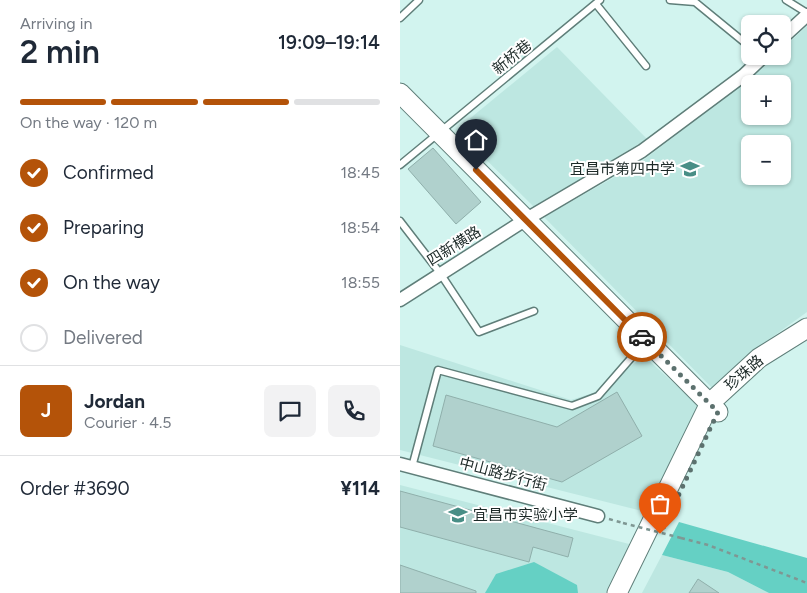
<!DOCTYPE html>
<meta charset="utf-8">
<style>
body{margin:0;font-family:Figtree,"Noto Sans SC",sans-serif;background:#f2f2f3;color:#1f2937;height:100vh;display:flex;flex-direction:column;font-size:19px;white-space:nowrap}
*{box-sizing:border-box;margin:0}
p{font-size:16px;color:#747a83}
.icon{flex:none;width:28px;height:28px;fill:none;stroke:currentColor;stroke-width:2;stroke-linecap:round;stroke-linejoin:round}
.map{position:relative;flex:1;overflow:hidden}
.side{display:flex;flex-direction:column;background:#fff;width:400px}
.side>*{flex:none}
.tools{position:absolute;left:341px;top:15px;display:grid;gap:10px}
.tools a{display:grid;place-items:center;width:50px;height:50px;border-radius:8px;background:#fff;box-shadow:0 1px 4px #0004;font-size:25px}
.pin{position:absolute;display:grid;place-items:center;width:42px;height:42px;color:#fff;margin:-51px -21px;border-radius:50% 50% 50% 0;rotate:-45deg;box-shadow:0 0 5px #0007}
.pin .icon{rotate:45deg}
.courier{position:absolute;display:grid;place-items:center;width:50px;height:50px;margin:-25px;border:4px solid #b45309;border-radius:50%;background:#fff;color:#222;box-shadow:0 1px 6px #0007}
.head em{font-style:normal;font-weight:600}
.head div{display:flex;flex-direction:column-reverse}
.head{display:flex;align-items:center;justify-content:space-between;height:85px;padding:0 20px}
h1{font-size:32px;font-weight:600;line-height:38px}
.bar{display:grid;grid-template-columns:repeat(4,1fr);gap:8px 5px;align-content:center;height:60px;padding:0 20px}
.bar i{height:6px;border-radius:4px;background:#e0e1e3}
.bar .current{background:#b45309}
.bar p{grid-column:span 4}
.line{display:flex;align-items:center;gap:12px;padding:0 20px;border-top:1px solid #e0e1e3}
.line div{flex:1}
.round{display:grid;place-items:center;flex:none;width:52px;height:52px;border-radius:8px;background:#f2f2f3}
ol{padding:0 20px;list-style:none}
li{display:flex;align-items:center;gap:15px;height:55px}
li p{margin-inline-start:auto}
li .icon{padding:5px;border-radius:50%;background:#b45309;color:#fff;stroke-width:4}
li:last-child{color:#747a83}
li i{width:28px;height:28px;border:2px solid #e0e1e3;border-radius:50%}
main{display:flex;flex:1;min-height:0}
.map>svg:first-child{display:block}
.built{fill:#bde7e1;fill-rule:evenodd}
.green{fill:#65d0c4}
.building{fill:#b0d1cd;stroke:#8fafab}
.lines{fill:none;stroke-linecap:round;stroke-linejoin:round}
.lane-casing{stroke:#5f7e79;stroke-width:9}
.street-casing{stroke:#5f7e79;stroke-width:15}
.secondary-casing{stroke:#5f7e79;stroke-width:21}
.path{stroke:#7f9793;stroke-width:2.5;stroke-dasharray:4 4;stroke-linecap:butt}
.lane{stroke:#fff;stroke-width:6}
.street{stroke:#fff;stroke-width:12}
.secondary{stroke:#fff;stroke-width:19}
.path-bridge{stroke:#7f9793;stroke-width:2.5;stroke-dasharray:4 4;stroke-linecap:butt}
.done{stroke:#5c716e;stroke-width:5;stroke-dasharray:0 9}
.route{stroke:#b45309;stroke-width:6}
.labels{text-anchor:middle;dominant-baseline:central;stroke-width:4;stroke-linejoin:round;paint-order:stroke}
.street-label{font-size:15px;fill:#1d2a28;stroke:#fff}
.poi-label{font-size:15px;fill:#1d2a28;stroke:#fff;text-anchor:end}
</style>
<main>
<section class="side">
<div class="head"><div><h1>2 min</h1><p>Arriving in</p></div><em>19:09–19:14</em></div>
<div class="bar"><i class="current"></i><i class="current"></i><i class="current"></i><i></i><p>On the way · 120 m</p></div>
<ol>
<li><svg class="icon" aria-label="check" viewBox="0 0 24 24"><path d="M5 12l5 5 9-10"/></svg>Confirmed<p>18:45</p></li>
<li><svg class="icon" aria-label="check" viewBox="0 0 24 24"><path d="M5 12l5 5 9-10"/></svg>Preparing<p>18:54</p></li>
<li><svg class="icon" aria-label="check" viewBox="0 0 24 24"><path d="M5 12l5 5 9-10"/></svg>On the way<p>18:55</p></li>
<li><i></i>Delivered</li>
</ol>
<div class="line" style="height:90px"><b class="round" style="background:#b45309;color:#fff">J</b><div><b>Jordan</b><p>Courier · 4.5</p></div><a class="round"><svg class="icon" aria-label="chat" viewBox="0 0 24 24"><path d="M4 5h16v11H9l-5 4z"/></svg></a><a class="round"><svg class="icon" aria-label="phone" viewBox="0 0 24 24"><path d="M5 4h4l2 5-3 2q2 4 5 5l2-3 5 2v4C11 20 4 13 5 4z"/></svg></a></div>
<div class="line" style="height:65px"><div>Order #3690</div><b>¥114</b></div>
</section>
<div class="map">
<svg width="407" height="593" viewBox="0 0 407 593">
<rect width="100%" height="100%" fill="#d2f4ef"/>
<g class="built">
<path d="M407,26V312L346,356L315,391L144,217L241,162L351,77L374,56H382L383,48ZM350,84H382V116H350ZM350,144H382V176H350Z"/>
<polygon points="157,47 247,139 134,207 56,130"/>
<polygon points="0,345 171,400 196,392 244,356 301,408 250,513 0,450"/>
<polygon points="0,485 233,545 206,593 0,593"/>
<polygon points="262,555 328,572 369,593 242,593"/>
</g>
<g class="green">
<polygon points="279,522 407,558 407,593 369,593 328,572 262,555"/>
<polygon points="134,562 177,585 178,593 85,593 96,574"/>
</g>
<g class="building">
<polygon points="33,148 81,202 56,224 8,169"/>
<polygon points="217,392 242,436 162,482 33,446 46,395 157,427"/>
<polygon points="0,491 173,538 168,557 133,547 129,562 0,527"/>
<polygon points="0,565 76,591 76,593 0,593"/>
<polygon points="298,579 319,593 289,593"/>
</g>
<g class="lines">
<g class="lane-casing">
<g id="lane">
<polyline points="270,0 295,2 350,47"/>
<polyline points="386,0 407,13"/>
<polyline points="196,4 246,66"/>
<polyline points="0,18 19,0"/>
<polyline points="0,165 200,0"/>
<polyline points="0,221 40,273 79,332 134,311"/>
<polyline points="12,467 38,370 172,406 198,396 245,342"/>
</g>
</g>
<g class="street-casing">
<g id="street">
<polyline points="382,38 407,15"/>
<polyline points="0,300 125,220 242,151 344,75 364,56"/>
<polyline points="0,464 198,516"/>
</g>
</g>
<g class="secondary-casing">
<g id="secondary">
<polyline points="0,93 318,412"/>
<polyline points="217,593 310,403 359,358 407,328"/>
</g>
</g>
<g class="path">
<polyline points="209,519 223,523"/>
<polyline points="281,538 308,545 407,583"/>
</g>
<use href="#lane" class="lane"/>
<use href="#street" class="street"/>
<use href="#secondary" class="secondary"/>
<polyline class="path-bridge" points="223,523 281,538"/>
</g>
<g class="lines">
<polyline class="done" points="242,337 318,412 260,534"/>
<polyline class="route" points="76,170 242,337"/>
</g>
<defs>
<g id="school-bare" transform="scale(1.5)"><path d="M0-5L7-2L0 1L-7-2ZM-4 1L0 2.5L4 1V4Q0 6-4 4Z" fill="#488e86" stroke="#fff" stroke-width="2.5" paint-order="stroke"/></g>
</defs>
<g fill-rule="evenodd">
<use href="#school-bare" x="290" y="169"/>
<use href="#school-bare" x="58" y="515"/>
</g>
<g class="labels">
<g class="street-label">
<text transform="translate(112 57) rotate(-39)">新桥巷</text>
<text transform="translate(54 246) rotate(-32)">四新横路</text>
<text transform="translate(344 373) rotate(-41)">珍珠路</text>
<text transform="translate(103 474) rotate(15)">中山路步行街</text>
</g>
<g class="poi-label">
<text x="275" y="169">宜昌市第四中学</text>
<text x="73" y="515" text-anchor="start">宜昌市实验小学</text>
</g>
</g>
</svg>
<div class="tools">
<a><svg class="icon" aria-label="locate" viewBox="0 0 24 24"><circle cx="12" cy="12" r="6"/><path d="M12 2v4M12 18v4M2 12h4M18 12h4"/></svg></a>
<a>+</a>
<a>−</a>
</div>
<div class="pin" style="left:260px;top:534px;background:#ea580c"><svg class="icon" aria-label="bag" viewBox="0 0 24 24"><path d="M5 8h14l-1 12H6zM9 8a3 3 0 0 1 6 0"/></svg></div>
<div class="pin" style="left:76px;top:170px;background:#1f2937"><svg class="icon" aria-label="home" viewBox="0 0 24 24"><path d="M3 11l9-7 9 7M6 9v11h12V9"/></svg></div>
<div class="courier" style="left:242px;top:337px"><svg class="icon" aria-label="car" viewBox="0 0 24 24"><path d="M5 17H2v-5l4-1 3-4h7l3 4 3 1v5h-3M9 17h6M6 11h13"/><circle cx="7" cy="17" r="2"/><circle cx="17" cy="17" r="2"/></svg></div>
</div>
</main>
